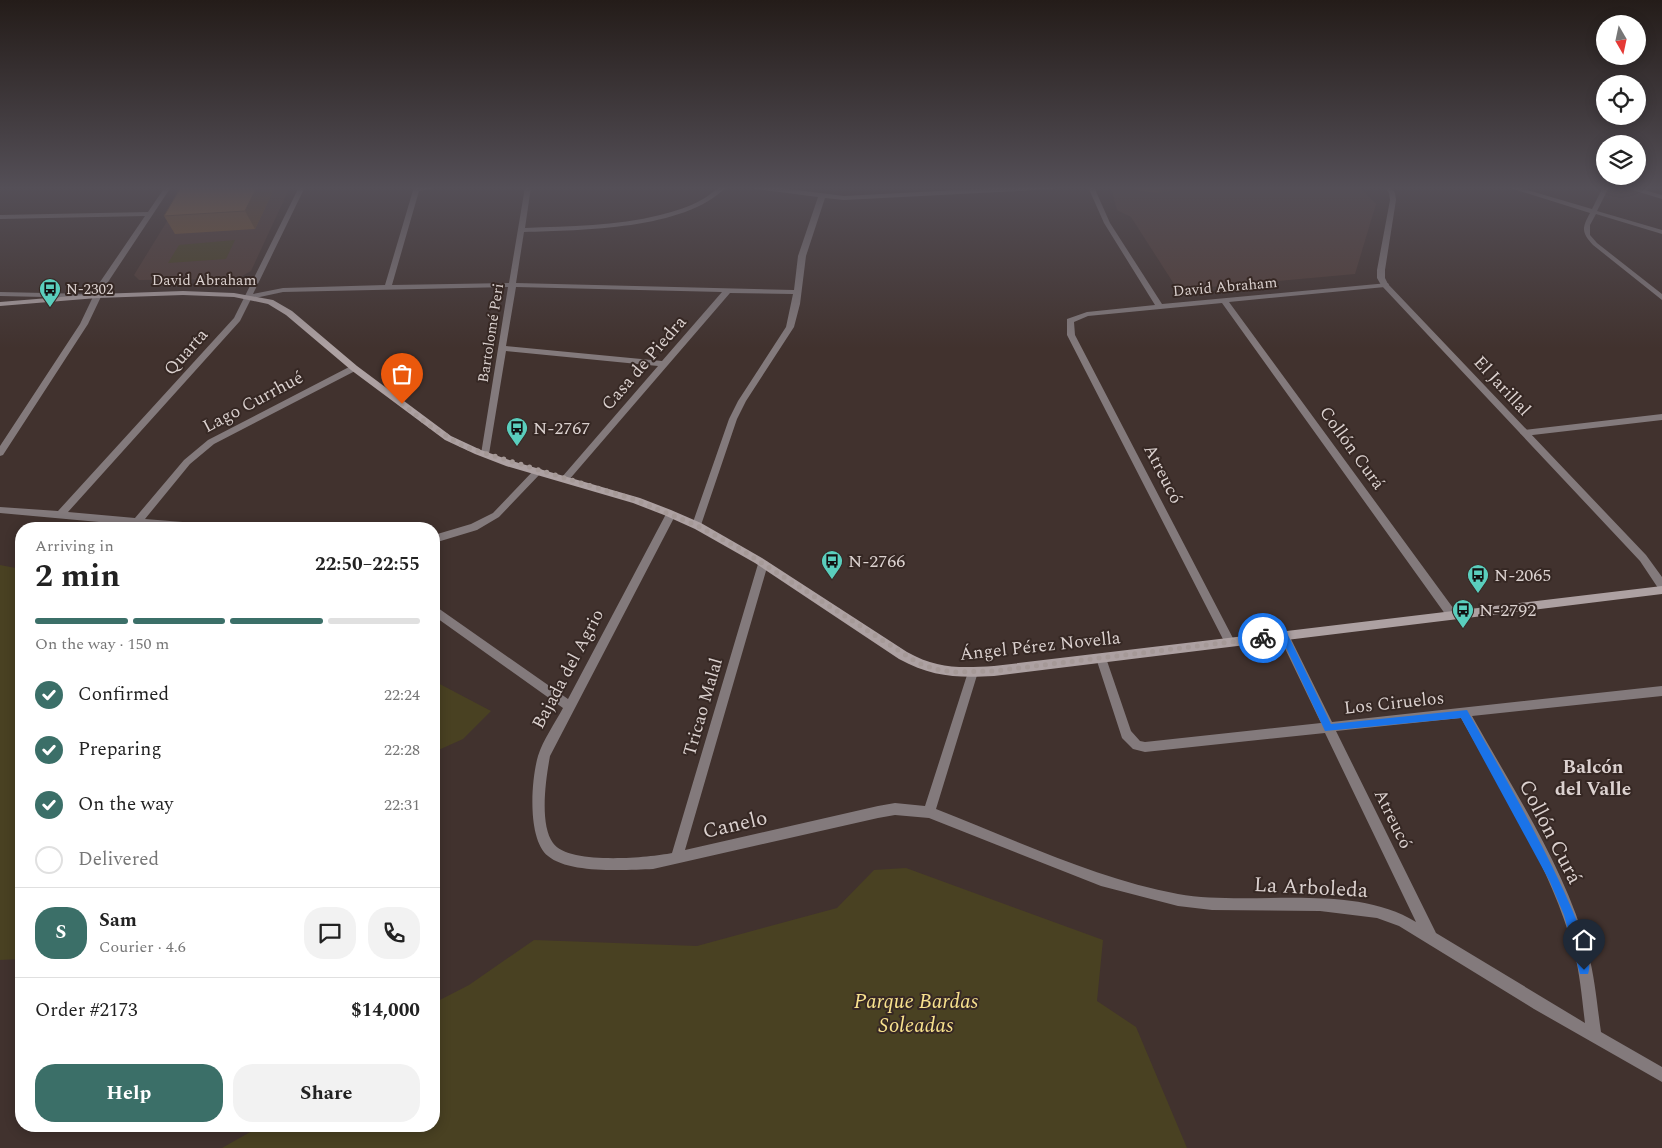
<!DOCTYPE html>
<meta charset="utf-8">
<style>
body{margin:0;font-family:Spectral,serif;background:#f2f2f2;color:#222;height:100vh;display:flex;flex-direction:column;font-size:19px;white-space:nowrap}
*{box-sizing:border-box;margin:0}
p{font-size:16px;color:#767676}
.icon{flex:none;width:28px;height:28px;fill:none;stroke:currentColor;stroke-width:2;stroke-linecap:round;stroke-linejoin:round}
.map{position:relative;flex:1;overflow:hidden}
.sheet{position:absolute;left:15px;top:522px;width:425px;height:610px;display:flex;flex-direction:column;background:#fff;border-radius:20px;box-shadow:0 2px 12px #0003}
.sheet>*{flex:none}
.needle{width:32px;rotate:171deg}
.controls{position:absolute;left:1596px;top:15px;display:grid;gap:10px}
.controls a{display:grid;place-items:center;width:50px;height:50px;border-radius:50%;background:#fff;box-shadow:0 2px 12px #0003;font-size:25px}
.pin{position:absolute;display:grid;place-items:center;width:42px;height:42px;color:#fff;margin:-51px -21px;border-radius:50% 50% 50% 0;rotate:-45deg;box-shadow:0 0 5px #0007}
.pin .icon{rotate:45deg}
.courier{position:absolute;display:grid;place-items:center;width:50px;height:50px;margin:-25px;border:4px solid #1a73e8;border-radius:50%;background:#fff;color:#222;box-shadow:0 1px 6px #0007}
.headline em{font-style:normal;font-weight:700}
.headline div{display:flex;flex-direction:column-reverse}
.headline{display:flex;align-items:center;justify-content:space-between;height:85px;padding:0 20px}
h1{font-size:32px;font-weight:700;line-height:38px}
.bar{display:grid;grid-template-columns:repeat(4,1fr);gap:8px 5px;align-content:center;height:60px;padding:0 20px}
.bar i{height:6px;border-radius:4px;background:#e0e0e0}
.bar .selected{background:#3b6f68}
.bar p{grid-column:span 4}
.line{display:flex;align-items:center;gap:12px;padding:0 20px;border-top:1px solid #e0e0e0}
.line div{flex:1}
.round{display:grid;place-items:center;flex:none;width:52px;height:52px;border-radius:20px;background:#f2f2f2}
ol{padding:0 20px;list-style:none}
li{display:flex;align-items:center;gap:15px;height:55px}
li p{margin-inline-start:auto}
li .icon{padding:5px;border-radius:50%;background:#3b6f68;color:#fff;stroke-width:4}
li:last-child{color:#767676}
li i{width:28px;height:28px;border:2px solid #e0e0e0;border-radius:50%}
.action{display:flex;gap:10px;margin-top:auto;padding:10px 20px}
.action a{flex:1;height:58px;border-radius:20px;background:#3b6f68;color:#fff;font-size:20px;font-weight:700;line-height:58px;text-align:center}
.action a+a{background:#f2f2f2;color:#222}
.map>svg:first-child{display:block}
.built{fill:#513c36}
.green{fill:#494122}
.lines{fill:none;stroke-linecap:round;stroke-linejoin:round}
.minor{fill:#837a7c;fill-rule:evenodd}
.tertiary{fill:#837a7c;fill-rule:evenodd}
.secondary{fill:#ada1a2;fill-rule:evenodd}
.wall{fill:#785531}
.shaded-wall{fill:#614528}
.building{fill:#8b6339;stroke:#614528}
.route{fill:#1a73e8}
.done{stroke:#a59997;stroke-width:5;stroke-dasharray:0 9}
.labels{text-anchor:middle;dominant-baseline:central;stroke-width:4;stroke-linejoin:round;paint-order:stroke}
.far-street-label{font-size:15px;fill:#dbd1cf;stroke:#362824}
.far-poi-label{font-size:15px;fill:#dbd1cf;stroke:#362824;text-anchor:start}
.street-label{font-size:18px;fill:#dbd1cf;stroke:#362824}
.poi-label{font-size:18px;fill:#dbd1cf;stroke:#362824;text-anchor:start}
.neighbourhood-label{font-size:19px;font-weight:bold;fill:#dbd1cf;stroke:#362824}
.near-street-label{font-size:21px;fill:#dbd1cf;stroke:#362824}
.near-park-label{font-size:21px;font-style:italic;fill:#f9e28e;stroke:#362824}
</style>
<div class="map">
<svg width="1662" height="1148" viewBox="0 0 1662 1148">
<rect width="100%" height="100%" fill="#41322e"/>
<g class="built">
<polygon points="188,187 290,187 251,271 237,279 139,280 134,275"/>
<polygon points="1111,187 1359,187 1376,204 1355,274 1188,289 1174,284 1131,217 1117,210"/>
</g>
<g class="green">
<polygon points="235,240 226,259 168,263 179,245"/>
<polygon points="0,565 21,569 21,959 0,960"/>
<polygon points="434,681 491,711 463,739 434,752"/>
<polygon points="906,868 1103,940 1097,1001 1136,1027 1187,1148 222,1148 261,1126 434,1126 434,1003 469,985 534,940 697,946 837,908 874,870"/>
</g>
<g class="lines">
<g class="minor">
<polygon points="165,187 171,187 108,282 88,324 3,455 0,456 0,446 80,324 100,282 145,216 0,219 0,215 148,212"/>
<path d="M299,187H305L253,294L283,288L385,285L414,187H439L419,191L392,285L509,283L525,187H531L525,228C569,226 616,226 660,215C675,211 690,207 703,199C713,194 714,187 726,187C685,230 581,230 524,232L516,283L794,290L798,256L818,197L756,189L753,187H773L844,196L1014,187H1057L1054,189L844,200L825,198L806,256L800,304L794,327L746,401L737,419L700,528L697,529L692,525L729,419L738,401L786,327L793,294L730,293L568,481H562L560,479L562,477L658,366L506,351L489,454L485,457L481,454L508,287L283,292L251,299L240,321L68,512L135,518L184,460L208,440L351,366H357V370L214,444L190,464L145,519L220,525L225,529H176L0,513V507L58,511L234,318ZM516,287L722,292L662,361L506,346Z"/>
<polygon points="1088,187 1094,187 1110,223 1162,304 1388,283 1389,285 1385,287 1229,302 1456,612 1457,615 1456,618 1448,618 1222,303 1088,316 1074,322 1075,335 1235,642 1234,645 1230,646 1226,645 1067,335 1067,319 1087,312 1155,305 1104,223"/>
<path d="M1507,187H1517L1592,209L1603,187H1609L1597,211L1662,230V234L1596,214L1590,225V235L1597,243L1662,294V300L1593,245C1581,232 1582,228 1590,213Z"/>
<polygon points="1623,187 1634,187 1662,195 1662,199"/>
<polygon points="0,292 89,294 93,296 89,298 0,296"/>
<polygon points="1662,414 1662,420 1524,436 1520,433 1524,430"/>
<polygon points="538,468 541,469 543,471 541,473 499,517 477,530 434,543 434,535 471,524 493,513 535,469"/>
<path d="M671,511L676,514L550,756C546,778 539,824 553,843C568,865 647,858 672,853L758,564L759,561H767L768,564L685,850L878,806L895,803L925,806L968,672L969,669L973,667L977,669L978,672L936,809C1013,839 1097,879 1178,894C1252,907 1351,882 1416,922L1325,733L1145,752L1133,749L1122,738L1096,658L1097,655L1101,654L1105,655L1106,658L1131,731L1140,741L1145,742L1321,723L1279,636L1280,633L1284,632L1288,633L1332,722L1662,686V696L1472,716C1515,793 1565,867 1588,952C1595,978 1597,1005 1601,1032L1662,1067V1082L1534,1009L1399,926L1377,918L1320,911L1212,910L1178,906L1101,886L929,818L895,815L878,818L653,869C626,870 569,874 548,856C527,839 531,780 538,756C543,740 555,723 563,708L434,616V607L438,608L568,699L666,514ZM1461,718C1503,793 1551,867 1574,951C1580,974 1582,999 1585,1023L1436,933L1336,731Z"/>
</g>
<polygon class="tertiary" points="1385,187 1391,187 1395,193 1396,200 1385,270 1385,278 1388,284 1646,555 1662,577 1662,589 1658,588 1640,561 1381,285 1377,278 1377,270 1390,200 1389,193"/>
<path class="secondary" d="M183,291L234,293L273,300L292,311L357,366L451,436L481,450L512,461L640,498L671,510L701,523L762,558L907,652C937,669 960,668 994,666L1662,586V594L994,676C957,678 932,677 899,659L755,563L695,529L664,515L633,503L506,466L475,454L445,440L351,370L286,315L268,304L234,297L183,295L97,298L0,306V302L97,294Z"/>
</g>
<g class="wall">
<polygon points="181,187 275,187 255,229 175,234 164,216"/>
<polygon points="1133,187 1177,187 1175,190 1158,193 1137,190"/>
</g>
<g class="shaded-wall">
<polygon points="257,187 275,187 255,229 245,211"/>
<polygon points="1160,187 1177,187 1175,190 1158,193"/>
</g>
<polygon class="building" points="181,187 257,187 245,211 164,216"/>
<linearGradient id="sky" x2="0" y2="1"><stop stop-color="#241c19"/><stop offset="0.54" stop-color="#544f57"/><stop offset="1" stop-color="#544f57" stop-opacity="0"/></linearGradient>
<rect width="1662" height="348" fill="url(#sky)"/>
<path class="route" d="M1284,632L1287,633L1331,724L1467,710C1489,750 1602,940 1588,974H1580L1564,915L1550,882L1461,718L1325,731L1282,639L1263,642L1259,638L1263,635Z"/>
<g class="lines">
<polyline class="done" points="402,404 433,428 465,447 633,499 696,525 740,549 918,663 935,669 954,672 994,671 1263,638"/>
</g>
<defs>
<g id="bus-pin" transform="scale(1.125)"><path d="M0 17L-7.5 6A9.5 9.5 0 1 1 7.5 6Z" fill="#5acebd" stroke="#362824"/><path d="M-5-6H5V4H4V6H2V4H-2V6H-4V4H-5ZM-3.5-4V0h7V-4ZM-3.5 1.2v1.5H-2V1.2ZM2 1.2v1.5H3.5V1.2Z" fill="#111"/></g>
</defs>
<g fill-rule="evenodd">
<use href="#bus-pin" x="50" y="289"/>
<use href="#bus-pin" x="517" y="428"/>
<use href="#bus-pin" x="832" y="561"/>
<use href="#bus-pin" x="1478" y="575"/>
<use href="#bus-pin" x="1463" y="610"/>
</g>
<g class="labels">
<g class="far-street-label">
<text x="204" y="280">David Abraham</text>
<text transform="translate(1225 287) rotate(-5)">David Abraham</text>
<text transform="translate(491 333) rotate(-81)">Bartolomé Peri</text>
</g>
<g class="far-poi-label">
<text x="66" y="289">N-2302</text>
</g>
<g class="street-label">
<text transform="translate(186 352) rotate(-48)">Quarta</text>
<text transform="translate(644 363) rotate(-49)">Casa de Piedra</text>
<text transform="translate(1502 386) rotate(47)">El Jarillal</text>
<text transform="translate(253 402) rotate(-28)">Lago Currhué</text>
<text transform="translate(1352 448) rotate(54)">Collón Curá</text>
<text transform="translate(1163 474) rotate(63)">Atreucó</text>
<text transform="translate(1040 646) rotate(-6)">Ángel Pérez Novella</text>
<text transform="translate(568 669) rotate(-62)">Bajada del Agrio</text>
<text transform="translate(1394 703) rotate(-6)">Los Ciruelos</text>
<text transform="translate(703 707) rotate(-74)">Tricao Malal</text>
<text transform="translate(1393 819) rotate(64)">Atreucó</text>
</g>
<g class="poi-label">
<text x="533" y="428">N-2767</text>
<text x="848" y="561">N-2766</text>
<text x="1494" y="575">N-2065</text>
<text x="1479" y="610">N-2792</text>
</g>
<g class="neighbourhood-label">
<text x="1593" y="767">Balcón<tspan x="1593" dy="22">del Valle</tspan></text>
</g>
<g class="near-street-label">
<text transform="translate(735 825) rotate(-13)">Canelo</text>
<text transform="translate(1550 832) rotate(63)">Collón Curá</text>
<text transform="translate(1311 888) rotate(3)">La Arboleda</text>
</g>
<g class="near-park-label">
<text x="916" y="1002">Parque Bardas<tspan x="916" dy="24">Soleadas</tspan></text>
</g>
</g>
</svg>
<div class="controls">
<a><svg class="needle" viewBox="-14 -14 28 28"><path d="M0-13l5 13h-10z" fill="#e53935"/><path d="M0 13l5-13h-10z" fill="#767676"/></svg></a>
<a><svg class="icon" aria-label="locate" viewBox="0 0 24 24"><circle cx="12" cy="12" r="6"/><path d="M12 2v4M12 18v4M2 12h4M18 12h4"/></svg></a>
<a><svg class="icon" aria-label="layers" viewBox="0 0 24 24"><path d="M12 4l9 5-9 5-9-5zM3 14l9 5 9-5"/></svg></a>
</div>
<div class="pin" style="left:402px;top:404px;background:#ea580c"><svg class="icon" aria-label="bag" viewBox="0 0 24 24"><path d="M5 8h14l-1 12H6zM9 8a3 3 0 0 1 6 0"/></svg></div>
<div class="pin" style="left:1584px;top:970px;background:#1f2937"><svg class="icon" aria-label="home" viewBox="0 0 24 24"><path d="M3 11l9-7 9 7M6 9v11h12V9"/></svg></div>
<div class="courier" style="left:1263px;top:638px"><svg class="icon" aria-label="bike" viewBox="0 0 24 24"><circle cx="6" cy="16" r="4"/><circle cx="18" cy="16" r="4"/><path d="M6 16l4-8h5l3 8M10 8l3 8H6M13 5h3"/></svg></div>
<section class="sheet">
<div class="headline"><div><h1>2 min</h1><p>Arriving in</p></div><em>22:50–22:55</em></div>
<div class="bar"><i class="selected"></i><i class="selected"></i><i class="selected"></i><i></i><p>On the way · 150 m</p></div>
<ol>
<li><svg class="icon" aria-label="check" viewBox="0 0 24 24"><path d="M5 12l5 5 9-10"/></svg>Confirmed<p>22:24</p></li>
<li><svg class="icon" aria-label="check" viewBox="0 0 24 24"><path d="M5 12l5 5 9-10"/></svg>Preparing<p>22:28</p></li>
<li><svg class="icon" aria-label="check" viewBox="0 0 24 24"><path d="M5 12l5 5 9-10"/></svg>On the way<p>22:31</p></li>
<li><i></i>Delivered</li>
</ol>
<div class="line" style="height:90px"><b class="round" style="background:#3b6f68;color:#fff">S</b><div><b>Sam</b><p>Courier · 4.6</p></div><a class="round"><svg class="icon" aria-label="chat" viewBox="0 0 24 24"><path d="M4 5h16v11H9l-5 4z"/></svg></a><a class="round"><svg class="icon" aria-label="phone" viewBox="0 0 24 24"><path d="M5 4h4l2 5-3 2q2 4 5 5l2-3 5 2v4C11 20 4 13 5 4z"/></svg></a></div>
<div class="line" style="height:65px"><div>Order #2173</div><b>$14,000</b></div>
<div class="action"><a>Help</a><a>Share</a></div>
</section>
</div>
